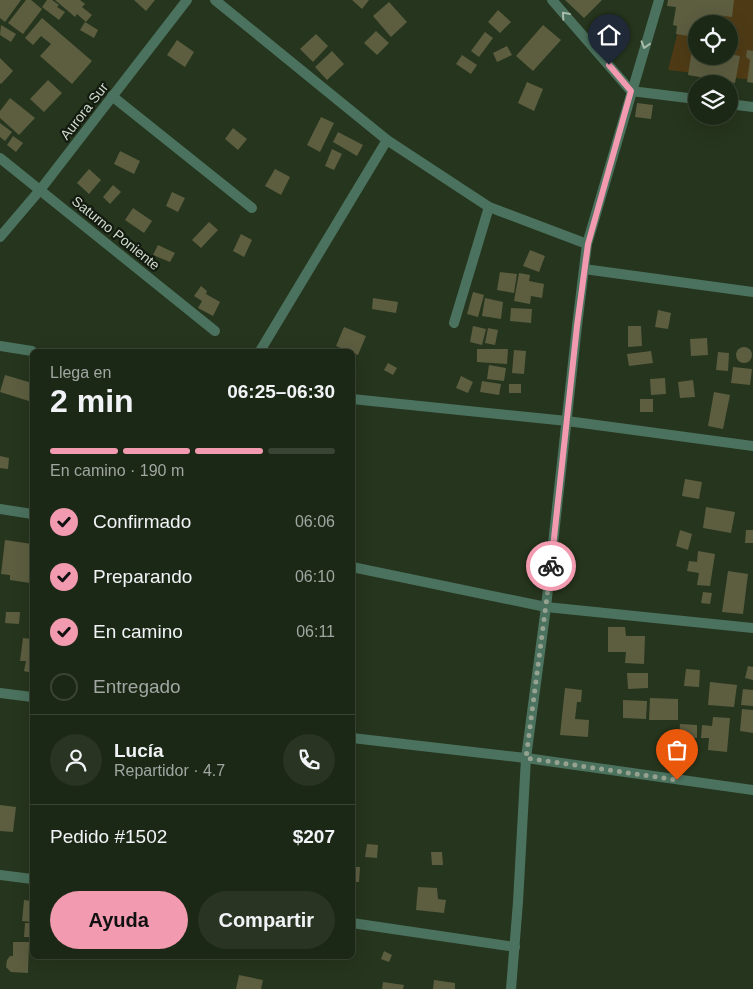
<!DOCTYPE html>
<html lang="es">
<meta charset="utf-8">
<style>
body{margin:0;font-family:Helvetica,sans-serif;background:#293423;color:#f1f3f6;height:100vh;display:flex;flex-direction:column;font-size:19px;white-space:nowrap}
*{box-sizing:border-box;margin:0}
p{font-size:16px;color:#a0a6a1}
.icon{flex:none;width:28px;height:28px;fill:none;stroke:currentColor;stroke-width:2;stroke-linecap:round;stroke-linejoin:round}
.map{position:relative;flex:1;overflow:hidden}
.side{position:absolute;left:30px;top:349px;width:325px;height:610px;display:flex;flex-direction:column;background:#1c2816;border-radius:8px;box-shadow:0 5px 20px #0002,0 0 0 1px #3a4435}
.side>*{flex:none}
.fabs{position:absolute;left:688px;top:15px;display:grid;gap:10px}
.fabs a{display:grid;place-items:center;width:50px;height:50px;border-radius:50%;background:#1c2816;box-shadow:0 5px 20px #0002,0 0 0 1px #3a4435;font-size:25px}
.pin{position:absolute;display:grid;place-items:center;width:42px;height:42px;color:#fff;margin:-51px -21px;border-radius:50% 50% 50% 0;rotate:-45deg;box-shadow:0 0 5px #0007}
.pin .icon{rotate:45deg}
.courier{position:absolute;display:grid;place-items:center;width:50px;height:50px;margin:-25px;border:4px solid #f29ab0;border-radius:50%;background:#fff;color:#222;box-shadow:0 1px 6px #0007}
.head em{font-style:normal;font-weight:600}
.head div{display:flex;flex-direction:column-reverse}
.head{display:flex;align-items:center;justify-content:space-between;height:85px;padding:0 20px}
h1{font-size:32px;font-weight:600;line-height:38px}
.bar{display:grid;grid-template-columns:repeat(4,1fr);gap:8px 5px;align-content:center;height:60px;padding:0 20px}
.bar i{height:6px;border-radius:4px;background:#3a4435}
.bar .active{background:#f29ab0}
.bar p{grid-column:span 4}
.line{display:flex;align-items:center;gap:12px;padding:0 20px;border-top:1px solid #3a4435}
.line div{flex:1}
.round{display:grid;place-items:center;flex:none;width:52px;height:52px;border-radius:26px;background:#293423}
ol{padding:0 20px;list-style:none}
li{display:flex;align-items:center;gap:15px;height:55px}
li p{margin-inline-start:auto}
li .icon{padding:5px;border-radius:50%;background:#f29ab0;color:#111;stroke-width:4}
li:last-child{color:#a0a6a1}
li i{width:28px;height:28px;border:2px solid #3a4435;border-radius:50%}
.action{display:flex;gap:10px;margin-top:auto;padding:10px 20px}
.action a{flex:1;height:58px;border-radius:30px;background:#f29ab0;color:#111;font-size:20px;font-weight:600;line-height:58px;text-align:center}
.action a+a{background:#293423;color:#f1f3f6}
.map>svg:first-child{display:block}
.green{fill:#4e3b16;fill-rule:evenodd}
.building{fill:#5d5e40}
.lines{fill:none;stroke-linecap:round;stroke-linejoin:round}
.street{stroke:#4b725e;stroke-width:10}
.oneway{stroke:#aabcac}
.done{stroke:#96a28f;stroke-width:5;stroke-dasharray:0 9}
.route{stroke:#f29ab0;stroke-width:6}
.labels{text-anchor:middle;dominant-baseline:central;stroke-width:4.5;stroke-linejoin:round;paint-order:stroke}
.street-label{font-size:14px;fill:#d2dccd;stroke:#131a10}
</style>
<div class="map">
<svg width="753" height="989" viewBox="0 0 753 989">
<rect width="100%" height="100%" fill="#26351d"/>
<path class="green" d="M686,0H753V80L668,70ZM696,24H729V56H696Z"/>
<g class="building">
<polygon points="0,0 21,0 5,22 0,18"/>
<polygon points="26,0 31,0 42,9 23,34 8,23"/>
<polygon points="47,0 52,0 59,5 57,7 65,12 59,20 42,7"/>
<polygon points="55,0 80,0 85,4 82,7 92,15 86,22 77,14 75,17"/>
<polygon points="134,0 155,0 146,11"/>
<polygon points="352,0 369,0 362,9"/>
<polygon points="565,0 602,0 584,18"/>
<polygon points="668,0 734,0 732,17 717,15 715,24 696,24 696,56 729,56 729,54 740,56 735,83 688,75 694,37 676,34 677,26 673,25 676,7 667,6"/>
<polygon points="389,2 407,22 391,37 373,16"/>
<polygon points="498,10 511,22 500,33 488,22"/>
<polygon points="42,18 92,61 72,84 40,56 51,44 41,36 33,45 25,38"/>
<polygon points="85,22 98,30 94,38 80,30"/>
<polygon points="1,25 16,34 11,42 0,35"/>
<polygon points="543,25 561,40 533,71 516,56"/>
<polygon points="376,31 389,43 377,55 364,43"/>
<polygon points="485,32 493,38 479,57 471,51"/>
<polygon points="316,34 328,46 313,62 300,49"/>
<polygon points="177,40 194,52 185,67 167,55"/>
<polygon points="507,46 512,55 497,62 493,53"/>
<polygon points="747,50 753,51 753,83 747,82 750,60 746,57"/>
<polygon points="332,51 344,64 327,80 315,67"/>
<polygon points="462,55 477,65 471,74 456,64"/>
<polygon points="0,58 13,71 1,84 0,83"/>
<polygon points="48,80 62,93 44,112 30,99"/>
<polygon points="527,82 543,89 534,111 518,103"/>
<polygon points="10,98 35,118 19,135 0,118 0,111"/>
<polygon points="637,103 653,105 651,119 635,117"/>
<polygon points="321,117 334,123 320,152 307,145"/>
<polygon points="0,123 12,132 5,141 0,137"/>
<polygon points="233,128 247,139 238,150 225,139"/>
<polygon points="338,132 363,145 357,156 333,142"/>
<polygon points="13,136 23,143 16,152 7,145"/>
<polygon points="332,149 342,154 334,170 325,166"/>
<polygon points="120,151 140,161 134,174 114,164"/>
<polygon points="89,169 101,180 89,194 77,183"/>
<polygon points="275,169 290,177 281,195 265,186"/>
<polygon points="113,185 121,192 110,204 103,197"/>
<polygon points="172,192 185,198 178,212 166,206"/>
<polygon points="133,208 152,221 144,233 125,220"/>
<polygon points="209,222 218,230 201,248 192,240"/>
<polygon points="241,234 252,240 244,257 233,251"/>
<polygon points="158,245 175,253 170,262 153,255"/>
<polygon points="530,250 545,256 539,272 523,266"/>
<polygon points="500,272 517,274 514,293 497,290"/>
<polygon points="519,273 530,275 529,281 544,284 542,298 531,296 530,304 514,301"/>
<polygon points="201,286 207,291 206,294 220,302 213,316 198,308 202,301 194,296"/>
<polygon points="473,292 484,295 478,317 467,314"/>
<polygon points="373,298 398,302 396,313 372,309"/>
<polygon points="485,298 503,302 501,319 482,316"/>
<polygon points="511,308 532,309 531,323 510,321"/>
<polygon points="658,310 671,313 668,329 655,327"/>
<polygon points="473,326 486,329 482,345 470,342"/>
<polygon points="628,326 641,326 642,346 628,347"/>
<polygon points="344,327 366,336 358,355 352,353 352,351 348,351 336,346"/>
<polygon points="488,328 498,330 495,345 485,343"/>
<polygon points="707,338 708,355 691,356 690,339"/>
<circle cx="744" cy="355" r="8"/>
<polygon points="477,349 508,349 507,364 477,362"/>
<polygon points="514,350 526,351 524,374 512,373"/>
<polygon points="651,351 653,363 629,366 627,354"/>
<polygon points="718,352 729,353 728,371 716,370"/>
<polygon points="388,363 397,368 393,375 384,370"/>
<polygon points="489,365 506,368 504,381 487,379"/>
<polygon points="733,367 752,369 750,385 731,383"/>
<polygon points="5,375 32,383 32,402 0,392"/>
<polygon points="461,376 473,382 468,393 456,388"/>
<polygon points="665,378 666,394 651,395 650,379"/>
<polygon points="693,380 695,397 680,398 678,382"/>
<polygon points="482,381 501,384 499,395 480,392"/>
<rect x="509" y="384" width="12" height="9"/>
<polygon points="714,392 730,395 723,429 708,426"/>
<rect x="640" y="399" width="13" height="13"/>
<polygon points="0,456 9,458 8,469 0,468"/>
<polygon points="685,479 702,482 699,499 682,496"/>
<polygon points="706,507 735,512 731,533 703,528"/>
<polygon points="680,530 692,534 688,550 676,546"/>
<polygon points="746,530 753,530 753,543 745,543"/>
<polygon points="5,540 32,544 30,583 10,580 10,575 1,574"/>
<polygon points="698,551 715,554 710,586 697,585 699,573 687,571 689,561 697,562"/>
<polygon points="728,571 748,574 743,614 722,612"/>
<polygon points="703,592 712,593 710,604 701,603"/>
<polygon points="6,612 20,612 19,624 5,623"/>
<polygon points="608,627 625,627 626,636 645,636 644,664 625,663 626,652 608,652"/>
<polygon points="23,638 32,639 32,673 24,671 26,661 20,661"/>
<polygon points="748,666 753,667 753,680 745,678"/>
<polygon points="686,669 700,670 699,687 684,686"/>
<polygon points="627,673 648,673 648,688 628,689"/>
<polygon points="710,682 737,685 734,707 708,705"/>
<polygon points="565,688 582,690 581,702 577,702 575,719 589,720 588,737 560,735"/>
<polygon points="743,689 753,690 753,706 741,705"/>
<polygon points="650,698 678,699 678,720 649,720"/>
<polygon points="623,700 647,701 646,719 623,718"/>
<polygon points="742,709 753,710 753,733 740,731"/>
<polygon points="713,717 730,718 727,752 708,750 709,738 701,738 702,725 712,726"/>
<polygon points="680,724 697,725 697,738 679,737"/>
<polygon points="0,805 16,807 13,832 0,831"/>
<polygon points="367,844 378,845 377,858 365,857"/>
<polygon points="431,852 442,852 443,865 432,865"/>
<polygon points="352,867 360,867 359,882 352,882"/>
<polygon points="418,887 437,888 438,899 446,900 444,913 416,910"/>
<polygon points="24,900 32,901 32,922 22,921"/>
<polygon points="25,923 32,923 32,937 24,937"/>
<polygon points="13,942 29,942 28,973 11,972 6,967 7,960 10,956 13,956"/>
<polygon points="384,951 392,955 389,962 381,959"/>
<polygon points="239,975 263,980 261,989 236,989"/>
<polygon points="434,980 455,983 455,989 433,989"/>
<polygon points="383,982 404,985 403,989 382,989"/>
</g>
<g class="lines">
<g class="street">
<polyline points="215,0 387,140 489,207 587,244"/>
<polyline points="552,0 631,91"/>
<polyline points="631,91 696,99"/>
<polyline points="112,96 252,208"/>
<polyline points="729,104 753,107"/>
<polyline points="0,158 215,331"/>
<polyline points="0,237 40,190 187,0"/>
<polyline points="584,269 753,292"/>
<polyline points="454,323 489,207"/>
<polyline points="0,346 32,351"/>
<polyline points="260,351 387,140"/>
<polyline points="352,399 567,421 753,446"/>
<polyline points="0,509 32,514"/>
<polyline points="352,567 546,607 753,628"/>
<polyline points="0,693 32,697"/>
<polyline points="352,738 526,758 753,790"/>
<polyline points="0,875 32,879"/>
<polyline points="352,923 515,947"/>
<polyline points="511,989 518,902 526,758 546,607 577,326 587,244 659,0"/>
</g>
</g>
<defs><path id="oneway-chevron" d="M-2-3.5L2.5 0L-2 3.5" fill="none" stroke-width="1.6" stroke-linecap="round" stroke-linejoin="round" transform="scale(1.25)"/></defs>
<g class="oneway">
<use href="#oneway-chevron" transform="translate(565 15) rotate(-131)"/>
<use href="#oneway-chevron" transform="translate(645 45) rotate(107)"/>
</g>
<g class="lines">
<polyline class="done" points="551,566 526,758 677,780"/>
<polyline class="route" points="551,566 577,326 588,244 631,91 609,65"/>
</g>
<g class="labels">
<g class="street-label">
<text transform="translate(84 111) rotate(-52)">Aurora Sur</text>
<text transform="translate(116 233) rotate(39)">Saturno Poniente</text>
</g>
</g>
</svg>
<div class="fabs">
<a><svg class="icon" aria-label="locate" viewBox="0 0 24 24"><circle cx="12" cy="12" r="6"/><path d="M12 2v4M12 18v4M2 12h4M18 12h4"/></svg></a>
<a><svg class="icon" aria-label="layers" viewBox="0 0 24 24"><path d="M12 4l9 5-9 5-9-5zM3 14l9 5 9-5"/></svg></a>
</div>
<div class="pin" style="left:677px;top:780px;background:#ea580c"><svg class="icon" aria-label="bag" viewBox="0 0 24 24"><path d="M5 8h14l-1 12H6zM9 8a3 3 0 0 1 6 0"/></svg></div>
<div class="pin" style="left:609px;top:65px;background:#1f2937"><svg class="icon" aria-label="home" viewBox="0 0 24 24"><path d="M3 11l9-7 9 7M6 9v11h12V9"/></svg></div>
<div class="courier" style="left:551px;top:566px"><svg class="icon" aria-label="bike" viewBox="0 0 24 24"><circle cx="6" cy="16" r="4"/><circle cx="18" cy="16" r="4"/><path d="M6 16l4-8h5l3 8M10 8l3 8H6M13 5h3"/></svg></div>
<section class="side">
<div class="head"><div><h1>2 min</h1><p>Llega en</p></div><em>06:25–06:30</em></div>
<div class="bar"><i class="active"></i><i class="active"></i><i class="active"></i><i></i><p>En camino · 190 m</p></div>
<ol>
<li><svg class="icon" aria-label="check" viewBox="0 0 24 24"><path d="M5 12l5 5 9-10"/></svg>Confirmado<p>06:06</p></li>
<li><svg class="icon" aria-label="check" viewBox="0 0 24 24"><path d="M5 12l5 5 9-10"/></svg>Preparando<p>06:10</p></li>
<li><svg class="icon" aria-label="check" viewBox="0 0 24 24"><path d="M5 12l5 5 9-10"/></svg>En camino<p>06:11</p></li>
<li><i></i>Entregado</li>
</ol>
<div class="line" style="height:90px"><a class="round"><svg class="icon" aria-label="person" viewBox="0 0 24 24"><circle cx="12" cy="8" r="4"/><path d="M4 21q1-7 8-7t8 7"/></svg></a><div><b>Lucía</b><p>Repartidor · 4.7</p></div><a class="round"><svg class="icon" aria-label="phone" viewBox="0 0 24 24"><path d="M5 4h4l2 5-3 2q2 4 5 5l2-3 5 2v4C11 20 4 13 5 4z"/></svg></a></div>
<div class="line" style="height:65px"><div>Pedido #1502</div><b>$207</b></div>
<div class="action"><a>Ayuda</a><a>Compartir</a></div>
</section>
</div>
